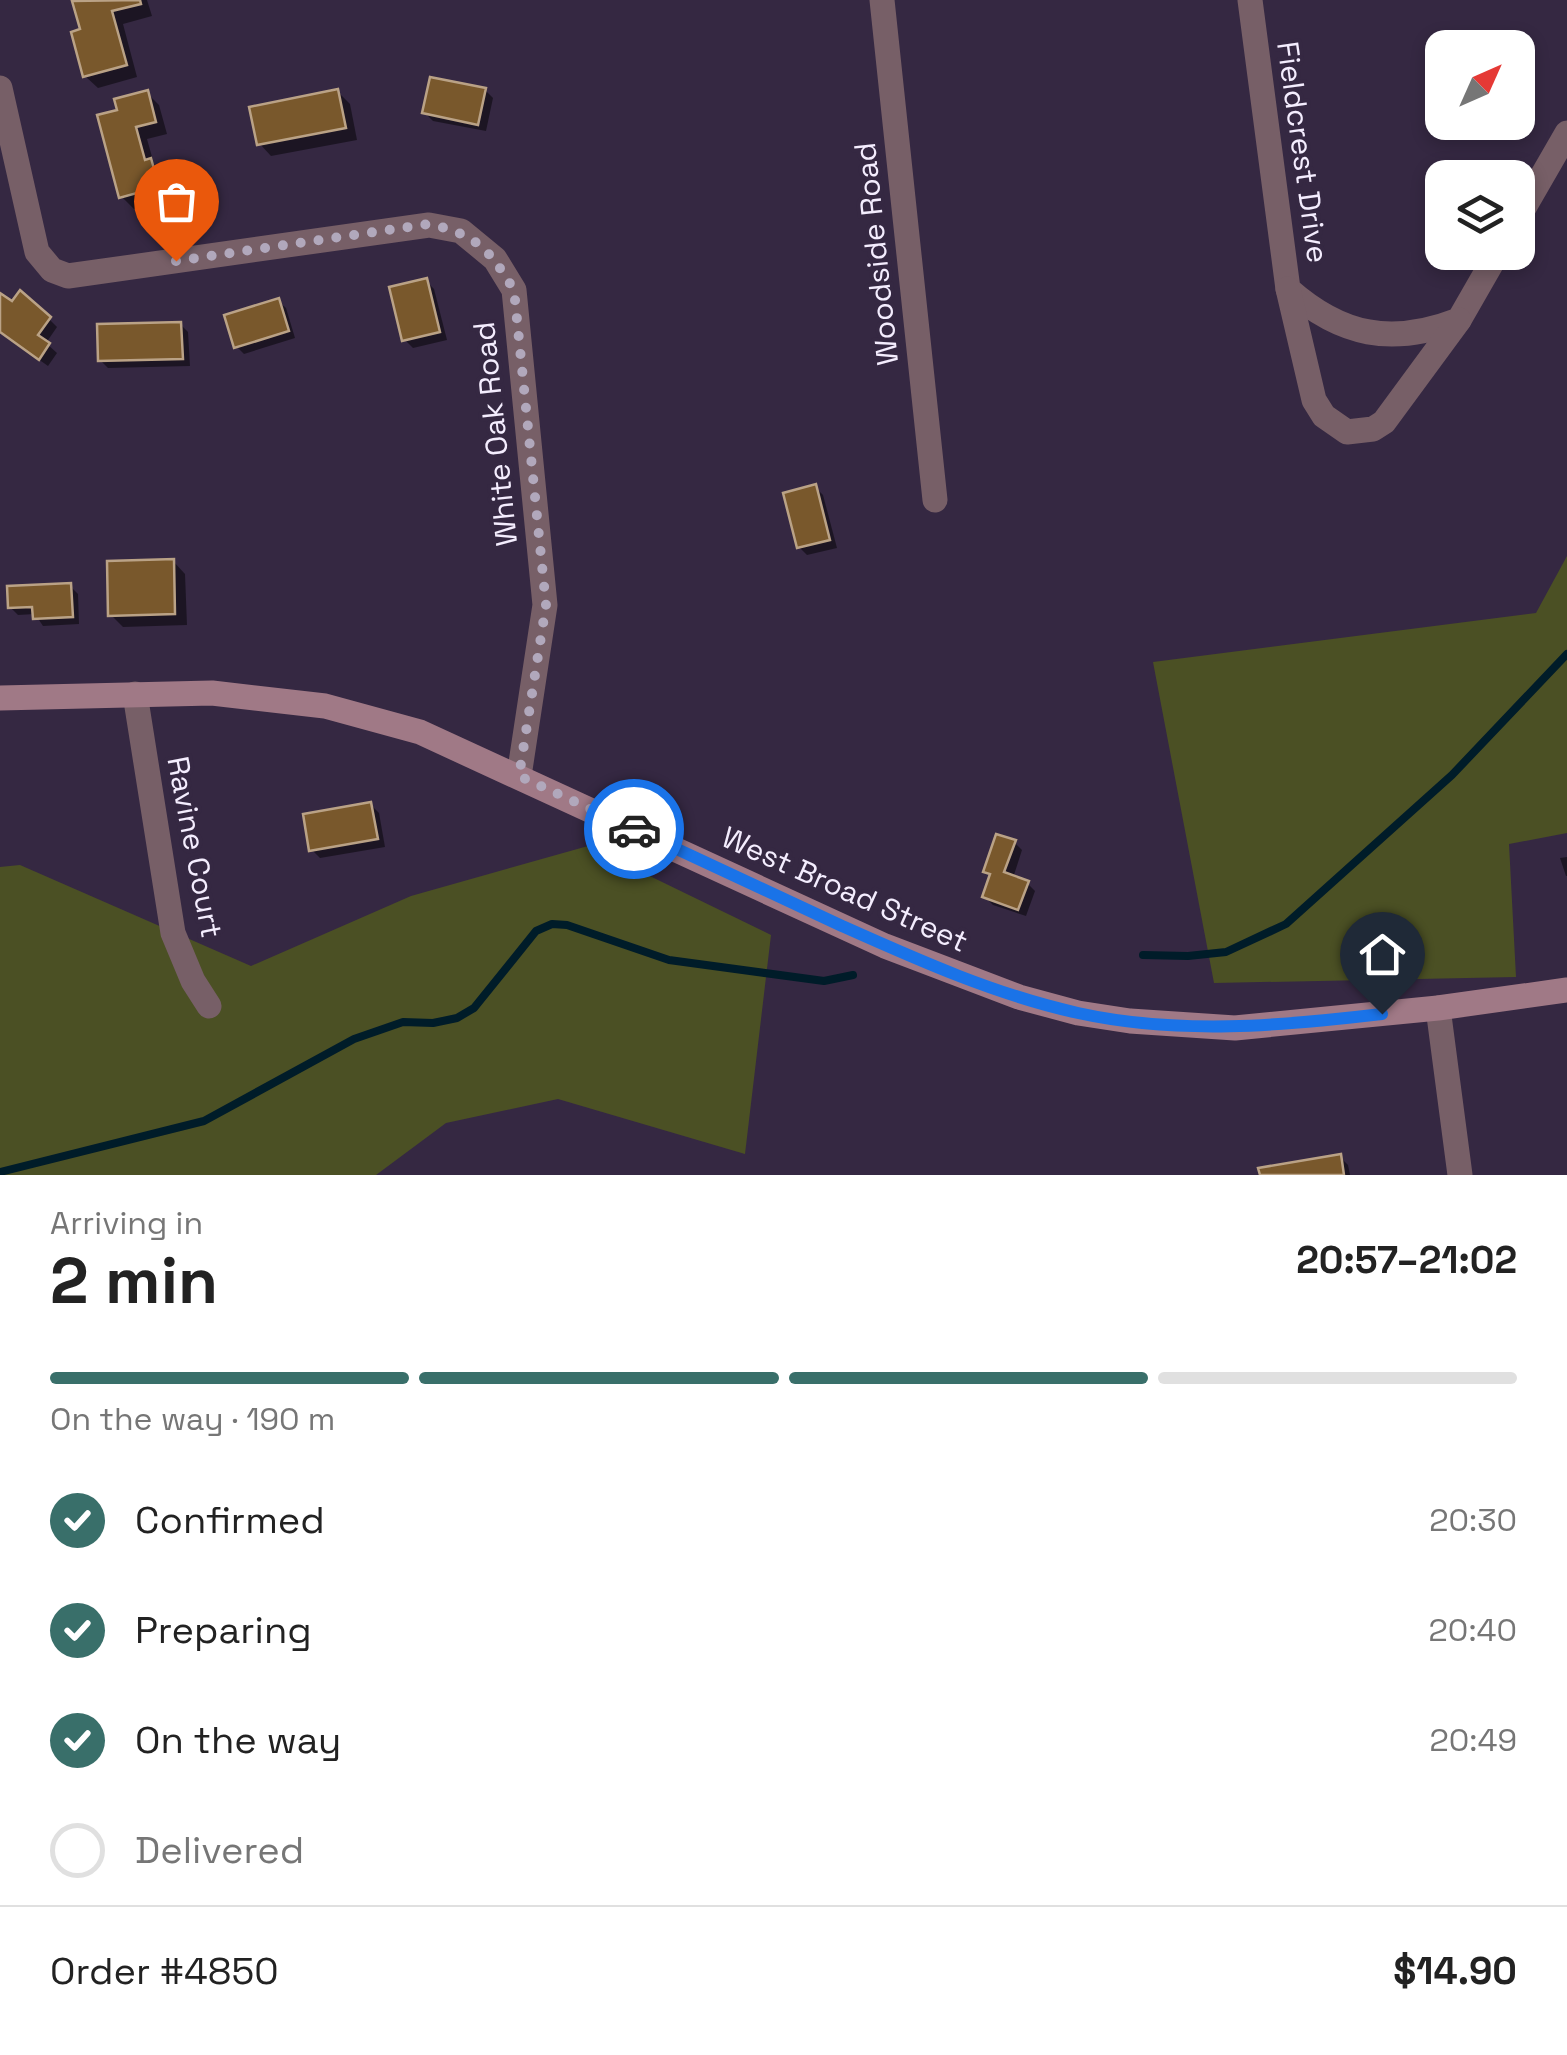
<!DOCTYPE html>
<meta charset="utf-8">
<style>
body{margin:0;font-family:"Space Grotesk",sans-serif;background:#f2f2f2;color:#222;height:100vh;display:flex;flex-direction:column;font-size:38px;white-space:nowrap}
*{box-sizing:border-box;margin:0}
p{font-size:32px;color:#767676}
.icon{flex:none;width:55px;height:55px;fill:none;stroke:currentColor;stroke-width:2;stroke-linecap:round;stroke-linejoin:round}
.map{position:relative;height:1175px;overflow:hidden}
.drawer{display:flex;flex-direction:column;background:#fff;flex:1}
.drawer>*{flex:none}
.needle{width:65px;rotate:45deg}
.fabs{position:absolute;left:1425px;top:30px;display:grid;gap:20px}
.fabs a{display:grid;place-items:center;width:110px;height:110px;border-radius:20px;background:#fff;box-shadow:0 5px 15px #0003;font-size:50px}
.pin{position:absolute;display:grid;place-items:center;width:85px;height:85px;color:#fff;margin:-102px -42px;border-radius:50% 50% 50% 0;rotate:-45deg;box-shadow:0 0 10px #0007}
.pin .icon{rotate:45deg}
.courier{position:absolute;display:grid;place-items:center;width:100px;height:100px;margin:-50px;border:8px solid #1a73e8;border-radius:50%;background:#fff;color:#222;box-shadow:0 2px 12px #0007}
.summary em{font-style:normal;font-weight:700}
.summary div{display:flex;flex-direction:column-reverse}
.summary{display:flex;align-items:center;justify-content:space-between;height:170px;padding:0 50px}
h1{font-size:65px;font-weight:700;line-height:75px}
.bar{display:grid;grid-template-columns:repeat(4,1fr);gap:15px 10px;align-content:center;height:120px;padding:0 50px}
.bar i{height:12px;border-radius:8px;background:#e0e0e0}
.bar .active{background:#396f6a}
.bar p{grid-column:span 4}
.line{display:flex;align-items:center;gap:25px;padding:0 50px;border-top:2px solid #e0e0e0}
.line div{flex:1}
ol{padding:0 50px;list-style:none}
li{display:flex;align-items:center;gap:30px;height:110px}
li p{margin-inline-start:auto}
li .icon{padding:10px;border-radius:50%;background:#396f6a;color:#fff;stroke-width:4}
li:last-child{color:#767676}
li i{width:55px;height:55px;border:5px solid #e0e0e0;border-radius:50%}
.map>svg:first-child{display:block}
.green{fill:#4b5024}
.shadow{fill:#0007}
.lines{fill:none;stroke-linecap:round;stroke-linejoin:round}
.stream{stroke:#001c29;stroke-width:8}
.building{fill:#79582c;stroke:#baa286;stroke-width:2.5}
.street{stroke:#775f67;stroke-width:25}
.secondary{stroke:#a07986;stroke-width:25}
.done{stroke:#b1a8bc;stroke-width:10;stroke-dasharray:0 18}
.route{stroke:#1a73e8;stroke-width:12}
.labels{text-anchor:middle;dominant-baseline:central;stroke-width:8;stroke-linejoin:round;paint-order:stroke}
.street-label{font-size:30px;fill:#f4edfe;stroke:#352842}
</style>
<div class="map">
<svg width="1567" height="1175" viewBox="0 0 1567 1175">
<rect width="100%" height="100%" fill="#352842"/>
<g class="green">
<polygon points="1567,556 1567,833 1509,844 1516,977 1214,983 1153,662 1536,613"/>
<polygon points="588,846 771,935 745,1154 558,1099 446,1123 376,1175 0,1175 0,867 20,865 251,966 411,896"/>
</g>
<g class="shadow">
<polygon points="85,0 147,0 152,16 123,24 137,77 98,88 85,76 83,31 75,3"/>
<polygon points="485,90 493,98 486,131 433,121 425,113"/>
<polygon points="338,92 350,104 357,140 271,156 259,143"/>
<polygon points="147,93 159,105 167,134 147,139 154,164 163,173 170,199 134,209 122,197 120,112"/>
<polygon points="426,281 434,289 447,340 413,348 405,340"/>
<polygon points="0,296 49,319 57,327 46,343 57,353 48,366 0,332"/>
<polygon points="278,301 286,308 295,338 244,354 236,346"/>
<polygon points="180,324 188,332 190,366 108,368 100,360"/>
<polygon points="815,487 823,495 837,548 807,555 799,547"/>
<polygon points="173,561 185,574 187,625 123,627 111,615"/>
<polygon points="70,586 78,594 79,624 43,626 35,614 18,615 10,607"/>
<polygon points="371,805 379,813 385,847 320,858 312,850"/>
<polygon points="1014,842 1022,850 1013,878 1027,883 1035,891 1026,916 993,905 985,897 992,877 986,871"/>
<polygon points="1567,857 1567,876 1566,876 1560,858"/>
<polygon points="1340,1157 1348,1165 1350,1175 1262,1175"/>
</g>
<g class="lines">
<g class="stream">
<polyline points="1143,955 1188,956 1226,952 1286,924 1452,775 1567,654"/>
<polyline points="0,1172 204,1121 354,1039 403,1022 433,1023 457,1018 474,1008 536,931 552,924 567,925 669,960 824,981 853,975"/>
</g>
</g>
<g class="building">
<polygon points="140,0 141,4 112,11 127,65 83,77 71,32 80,29 72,1"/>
<polygon points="430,77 486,88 478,125 422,113"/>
<polygon points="338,89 346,128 257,145 249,107"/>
<polygon points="148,90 156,122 136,127 145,160 151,158 159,187 119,198 97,115 117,110 114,99"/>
<polygon points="427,278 440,332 402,341 389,287"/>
<polygon points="20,290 51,317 38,335 50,343 39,360 0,332 0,293 12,301"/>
<polygon points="279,298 289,331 234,348 224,315"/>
<polygon points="181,322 183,359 98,361 97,324"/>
<polygon points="816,484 830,540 797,548 783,493"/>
<polygon points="174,559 175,614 108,616 107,561"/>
<polygon points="71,583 73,617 33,619 32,607 8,608 7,586"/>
<polygon points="371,802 378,839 309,851 303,814"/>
<polygon points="996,834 1016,840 1004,872 1029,881 1018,910 982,897 990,874 983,872"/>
<polygon points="1341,1154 1344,1175 1260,1175 1258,1168"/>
</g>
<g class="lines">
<g class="street">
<polyline points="882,0 935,500"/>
<path d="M1250,0L1288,289C1341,336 1392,346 1459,320L1498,252"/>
<polyline points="0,88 37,252 52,270 68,276 429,225 461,231 495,259 514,290 545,605 519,776"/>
<polyline points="1518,218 1567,133"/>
<polyline points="1288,289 1314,400 1324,416 1347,432 1373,429 1384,422 1459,320"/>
<polyline points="135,694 173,933 193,981 209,1006"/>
<polyline points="1438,1008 1460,1175"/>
</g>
<polyline class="secondary" points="0,698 212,693 325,706 420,732 885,946 1019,997 1078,1013 1130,1021 1235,1028 1438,1008 1567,990"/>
</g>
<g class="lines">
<path class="done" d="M176,261L429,224C477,235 489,249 514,290L546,605L519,776L634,829"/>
<path class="route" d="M634,829C703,861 772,894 842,926C918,960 996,995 1078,1013C1178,1035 1281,1026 1382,1014"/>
</g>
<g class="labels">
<g class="street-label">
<text transform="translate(1303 152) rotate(82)">Fieldcrest Drive</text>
<text transform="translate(876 254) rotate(-96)">Woodside Road</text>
<text transform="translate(495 434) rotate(-96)">White Oak Road</text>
<text transform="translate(195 847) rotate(79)">Ravine Court</text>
<text transform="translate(845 889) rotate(24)">West Broad Street</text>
</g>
</g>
</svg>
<div class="fabs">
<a><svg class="needle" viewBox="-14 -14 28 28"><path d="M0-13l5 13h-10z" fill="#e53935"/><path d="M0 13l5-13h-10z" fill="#767676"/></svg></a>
<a><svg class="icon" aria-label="layers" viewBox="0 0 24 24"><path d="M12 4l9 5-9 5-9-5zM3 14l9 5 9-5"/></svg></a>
</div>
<div class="pin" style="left:176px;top:261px;background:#ea580c"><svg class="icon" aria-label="bag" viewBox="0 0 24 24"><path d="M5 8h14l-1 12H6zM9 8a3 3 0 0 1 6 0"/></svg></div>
<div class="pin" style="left:1382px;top:1014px;background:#1f2937"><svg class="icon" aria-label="home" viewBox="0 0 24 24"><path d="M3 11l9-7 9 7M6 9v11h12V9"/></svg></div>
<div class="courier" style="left:634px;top:829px"><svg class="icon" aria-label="car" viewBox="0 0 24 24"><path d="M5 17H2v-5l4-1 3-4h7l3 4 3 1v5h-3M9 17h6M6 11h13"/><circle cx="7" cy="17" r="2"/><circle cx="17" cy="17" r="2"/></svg></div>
</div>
<section class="drawer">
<div class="summary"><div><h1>2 min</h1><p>Arriving in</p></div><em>20:57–21:02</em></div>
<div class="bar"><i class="active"></i><i class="active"></i><i class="active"></i><i></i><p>On the way · 190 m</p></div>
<ol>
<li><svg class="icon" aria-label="check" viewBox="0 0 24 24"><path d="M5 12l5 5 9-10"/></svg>Confirmed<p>20:30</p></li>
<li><svg class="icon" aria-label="check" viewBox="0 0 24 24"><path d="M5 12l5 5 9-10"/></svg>Preparing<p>20:40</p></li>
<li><svg class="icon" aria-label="check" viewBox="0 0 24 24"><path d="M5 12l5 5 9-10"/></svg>On the way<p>20:49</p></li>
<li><i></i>Delivered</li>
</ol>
<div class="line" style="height:130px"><div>Order #4850</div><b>$14.90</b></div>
</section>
